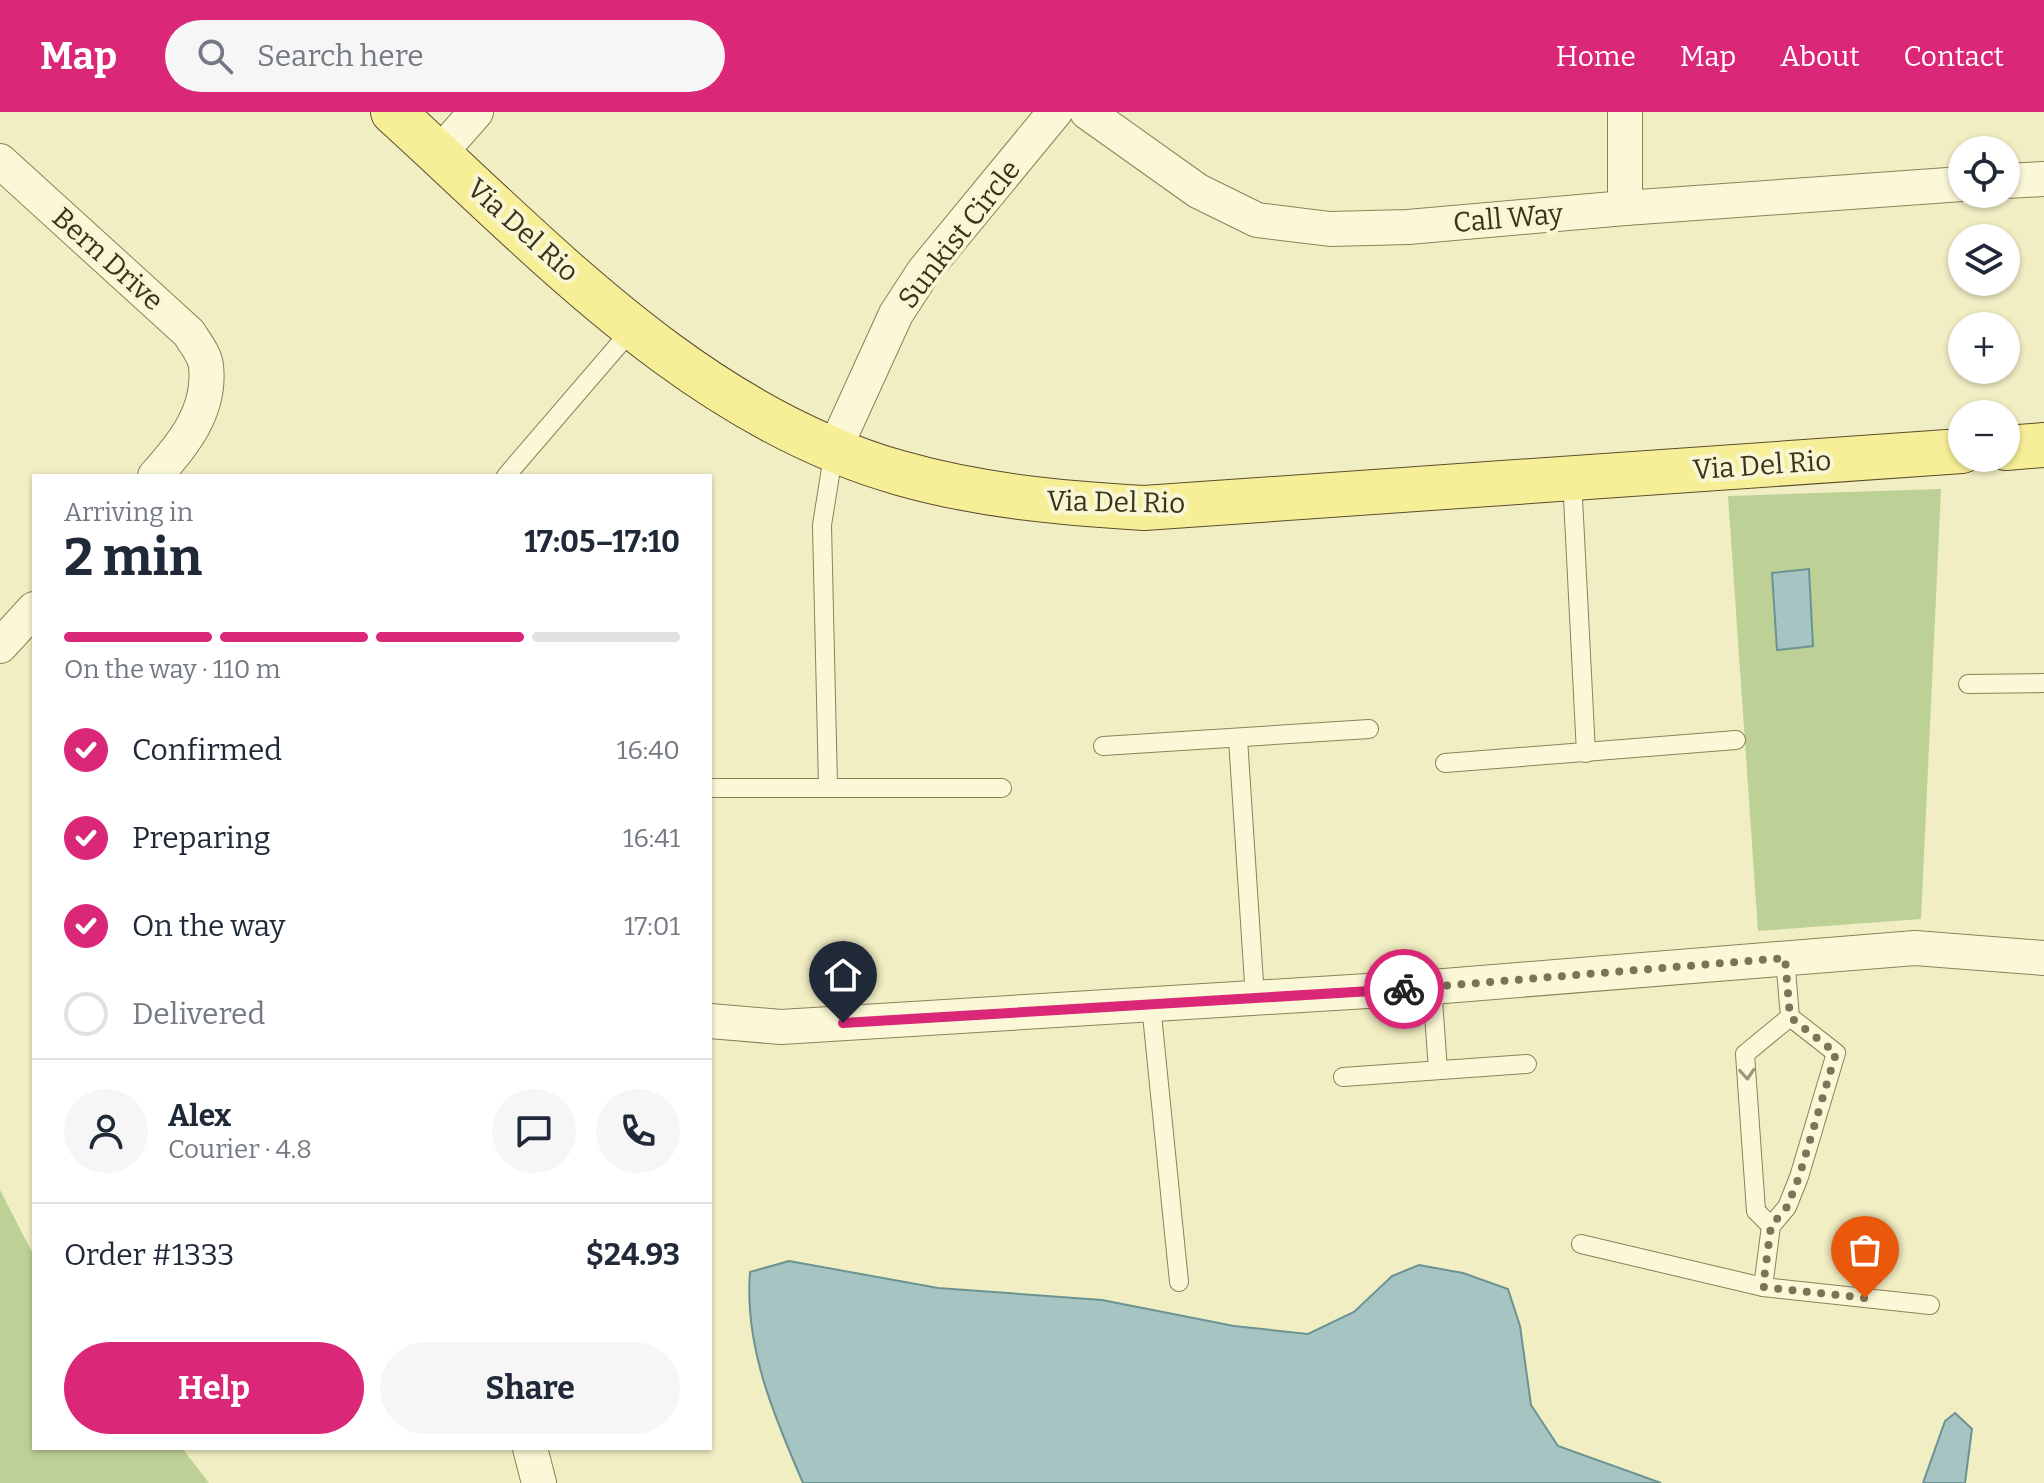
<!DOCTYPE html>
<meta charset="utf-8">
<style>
body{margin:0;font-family:Bitter,serif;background:#f6f6f7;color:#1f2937;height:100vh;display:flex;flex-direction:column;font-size:30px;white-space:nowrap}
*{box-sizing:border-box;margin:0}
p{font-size:26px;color:#747a83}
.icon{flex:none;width:44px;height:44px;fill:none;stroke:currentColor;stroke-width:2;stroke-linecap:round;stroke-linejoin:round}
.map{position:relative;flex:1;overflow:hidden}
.panel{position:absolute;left:32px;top:362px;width:680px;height:976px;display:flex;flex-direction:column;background:#fff;border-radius:0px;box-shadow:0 2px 6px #0004}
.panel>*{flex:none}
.tools{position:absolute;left:1948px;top:24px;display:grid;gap:16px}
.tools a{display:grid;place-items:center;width:72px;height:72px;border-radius:50%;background:#fff;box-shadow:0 2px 6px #0004;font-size:40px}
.pin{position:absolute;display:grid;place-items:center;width:68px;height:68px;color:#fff;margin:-82px -34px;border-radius:50% 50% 50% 0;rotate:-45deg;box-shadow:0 0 8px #0007}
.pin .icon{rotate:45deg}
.courier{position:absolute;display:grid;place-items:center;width:80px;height:80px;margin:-40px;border:6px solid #db2777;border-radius:50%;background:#fff;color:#222;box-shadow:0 2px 10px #0007}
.head em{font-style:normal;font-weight:700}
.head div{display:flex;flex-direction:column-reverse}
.head{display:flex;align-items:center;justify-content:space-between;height:136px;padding:0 32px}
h1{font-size:52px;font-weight:700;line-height:60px}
.bar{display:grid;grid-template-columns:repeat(4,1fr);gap:12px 8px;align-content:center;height:96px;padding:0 32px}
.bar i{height:10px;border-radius:6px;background:#e0e1e3}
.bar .on{background:#db2777}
.bar p{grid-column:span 4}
.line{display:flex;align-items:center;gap:20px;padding:0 32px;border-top:2px solid #e0e1e3}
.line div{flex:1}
.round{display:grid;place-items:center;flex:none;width:84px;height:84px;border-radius:42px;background:#f6f6f7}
ol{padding:0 32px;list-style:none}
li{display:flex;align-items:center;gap:24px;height:88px}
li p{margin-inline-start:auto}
li .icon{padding:8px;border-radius:50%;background:#db2777;color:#fff;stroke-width:4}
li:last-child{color:#747a83}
li i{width:44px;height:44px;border:4px solid #e0e1e3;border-radius:50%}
.primary-button{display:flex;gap:16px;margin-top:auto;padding:16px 32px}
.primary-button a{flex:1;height:92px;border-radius:48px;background:#db2777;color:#fff;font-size:32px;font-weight:700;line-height:92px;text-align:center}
.primary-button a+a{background:#f6f6f7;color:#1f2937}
header{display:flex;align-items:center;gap:48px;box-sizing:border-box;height:112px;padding:0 40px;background:#db2777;color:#fff}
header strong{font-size:38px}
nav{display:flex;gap:44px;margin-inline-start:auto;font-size:28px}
.search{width:560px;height:72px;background:#f6f6f7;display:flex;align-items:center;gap:20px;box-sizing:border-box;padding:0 28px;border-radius:44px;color:#747a83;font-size:30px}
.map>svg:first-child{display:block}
.green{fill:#bdd196}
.water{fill:#a5c4c2;stroke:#6b9392;stroke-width:2}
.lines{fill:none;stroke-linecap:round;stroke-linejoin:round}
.service-casing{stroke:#8d8058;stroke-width:20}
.minor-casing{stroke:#8d8058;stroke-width:36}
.primary-casing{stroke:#5b4c2d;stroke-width:46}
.service{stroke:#fbf8d7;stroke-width:18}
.minor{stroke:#fbf8d7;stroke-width:34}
.primary{stroke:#f7ef98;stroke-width:44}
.oneway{stroke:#9c967a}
.done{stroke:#7b7457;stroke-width:8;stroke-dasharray:0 14.4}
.route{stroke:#db2777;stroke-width:10}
.labels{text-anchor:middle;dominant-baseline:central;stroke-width:8;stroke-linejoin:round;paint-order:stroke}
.street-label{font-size:28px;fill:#3c331d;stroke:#f8f6d3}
</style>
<header>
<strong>Map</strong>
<div class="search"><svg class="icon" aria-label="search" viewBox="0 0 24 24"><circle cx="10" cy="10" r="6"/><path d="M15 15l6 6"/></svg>Search here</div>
<nav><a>Home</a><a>Map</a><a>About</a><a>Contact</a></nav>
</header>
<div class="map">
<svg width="2044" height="1371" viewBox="0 0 2044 1371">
<rect width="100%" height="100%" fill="#f1eec3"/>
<g class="green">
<polygon points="1941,377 1921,807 1758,819 1728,384"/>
<polygon points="0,1078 34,1144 34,1336 182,1336 209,1371 0,1371"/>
</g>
<g class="water">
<polygon points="1809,457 1813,534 1777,538 1772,461"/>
<path d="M789,1149L938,1176L1102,1188L1234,1214L1308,1222L1354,1200L1392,1164L1419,1153L1463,1161L1508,1177L1520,1214L1531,1293L1558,1334L1661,1371H803C774,1304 744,1234 750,1160Z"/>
<polygon points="1955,1301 1972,1317 1965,1371 1923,1371 1945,1309"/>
</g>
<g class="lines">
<g class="service-casing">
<g id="service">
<polyline points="506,364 634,215"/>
<polyline points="1572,366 1586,641"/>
<polyline points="1968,572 2044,571"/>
<polyline points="1238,627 1255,886"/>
<polyline points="1103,634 1369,617"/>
<polyline points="1445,651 1736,628"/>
<polyline points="828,674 822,413 834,338"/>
<polyline points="710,676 1002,676"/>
<polyline points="1432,875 1438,958"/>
<polyline points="1151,893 1179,1170"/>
<polyline points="1343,965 1527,952"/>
<polyline points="1771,1114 1756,1099 1745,942 1790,905"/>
<polyline points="1581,1132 1763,1175 1930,1193"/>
<polyline points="1763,1175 1771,1114 1787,1095 1799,1065 1836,941 1790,905 1785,846"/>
</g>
</g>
<g class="minor-casing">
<g id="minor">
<polyline points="1087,0 1198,79 1257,108 1330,117 1408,115 1625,96 1962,72"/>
<polyline points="1625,0 1625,96"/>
<polyline points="439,42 476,0"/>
<path d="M0,49L189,221C195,231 205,243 206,254C211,299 183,333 155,364"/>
<polyline points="2006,69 2044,67"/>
<polyline points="834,338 896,202 924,159 1055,0"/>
<polyline points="0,534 34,497"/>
<polyline points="710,909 781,915 1432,875 1915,836 2044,846"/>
<polyline points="530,1336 539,1371"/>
</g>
</g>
<g class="primary-casing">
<g id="primary">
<path d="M393,0C545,138 695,303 900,361C981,384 1060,391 1144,396L1962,339"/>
<polyline points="2006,336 2044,333"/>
</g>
</g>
<use href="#service" class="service"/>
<use href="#minor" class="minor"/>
<use href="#primary" class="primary"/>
</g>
<defs><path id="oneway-chevron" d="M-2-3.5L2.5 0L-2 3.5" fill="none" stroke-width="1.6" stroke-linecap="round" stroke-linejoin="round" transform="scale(2)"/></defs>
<use class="oneway" href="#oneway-chevron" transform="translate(1747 962) rotate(86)"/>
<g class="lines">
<polyline class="done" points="1404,877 1785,846 1790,905 1836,941 1799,1065 1787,1095 1771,1114 1763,1175 1865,1186"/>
<polyline class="route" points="843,911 1404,877"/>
</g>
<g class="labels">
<g class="street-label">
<text transform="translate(1508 106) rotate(-5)">Call Way</text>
<text transform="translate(523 118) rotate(42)">Via Del Rio</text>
<text transform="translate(959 122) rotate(-52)">Sunkist Circle</text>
<text transform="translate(108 147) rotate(42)">Bern Drive</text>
<text transform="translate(1762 353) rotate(-4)">Via Del Rio</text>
<text transform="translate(1116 390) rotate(1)">Via Del Rio</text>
</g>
</g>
</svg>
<div class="tools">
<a><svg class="icon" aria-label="locate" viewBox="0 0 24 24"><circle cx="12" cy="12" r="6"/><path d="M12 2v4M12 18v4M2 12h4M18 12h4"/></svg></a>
<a><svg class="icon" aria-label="layers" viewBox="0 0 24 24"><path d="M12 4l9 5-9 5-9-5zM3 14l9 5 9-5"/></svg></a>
<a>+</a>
<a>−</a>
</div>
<div class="pin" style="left:1865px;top:1186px;background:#ea580c"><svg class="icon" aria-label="bag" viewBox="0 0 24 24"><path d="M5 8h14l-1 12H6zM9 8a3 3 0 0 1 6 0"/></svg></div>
<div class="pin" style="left:843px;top:911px;background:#1f2937"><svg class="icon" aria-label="home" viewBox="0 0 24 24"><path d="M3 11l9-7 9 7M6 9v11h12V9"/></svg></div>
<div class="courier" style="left:1404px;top:877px"><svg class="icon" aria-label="bike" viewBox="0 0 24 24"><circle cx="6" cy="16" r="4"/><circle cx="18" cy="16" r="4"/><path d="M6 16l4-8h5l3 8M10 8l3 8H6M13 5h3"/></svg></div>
<section class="panel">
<div class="head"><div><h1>2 min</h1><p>Arriving in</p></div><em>17:05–17:10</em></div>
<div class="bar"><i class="on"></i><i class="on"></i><i class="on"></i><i></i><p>On the way · 110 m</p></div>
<ol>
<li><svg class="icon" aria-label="check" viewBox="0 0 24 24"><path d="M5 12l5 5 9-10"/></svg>Confirmed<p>16:40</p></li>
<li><svg class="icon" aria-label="check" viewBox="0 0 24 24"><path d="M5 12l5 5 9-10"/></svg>Preparing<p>16:41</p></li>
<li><svg class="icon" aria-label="check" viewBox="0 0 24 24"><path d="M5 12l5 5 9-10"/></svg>On the way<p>17:01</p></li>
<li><i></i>Delivered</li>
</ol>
<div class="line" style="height:144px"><a class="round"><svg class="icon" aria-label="person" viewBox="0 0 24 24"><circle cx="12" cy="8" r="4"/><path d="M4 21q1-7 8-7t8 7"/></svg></a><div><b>Alex</b><p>Courier · 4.8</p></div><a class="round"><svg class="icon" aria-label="chat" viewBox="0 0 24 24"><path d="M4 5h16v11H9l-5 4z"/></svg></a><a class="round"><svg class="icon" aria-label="phone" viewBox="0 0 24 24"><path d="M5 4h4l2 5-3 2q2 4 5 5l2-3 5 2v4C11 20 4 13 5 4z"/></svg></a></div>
<div class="line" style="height:104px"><div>Order #1333</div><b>$24.93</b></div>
<div class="primary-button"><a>Help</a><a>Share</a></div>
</section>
</div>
